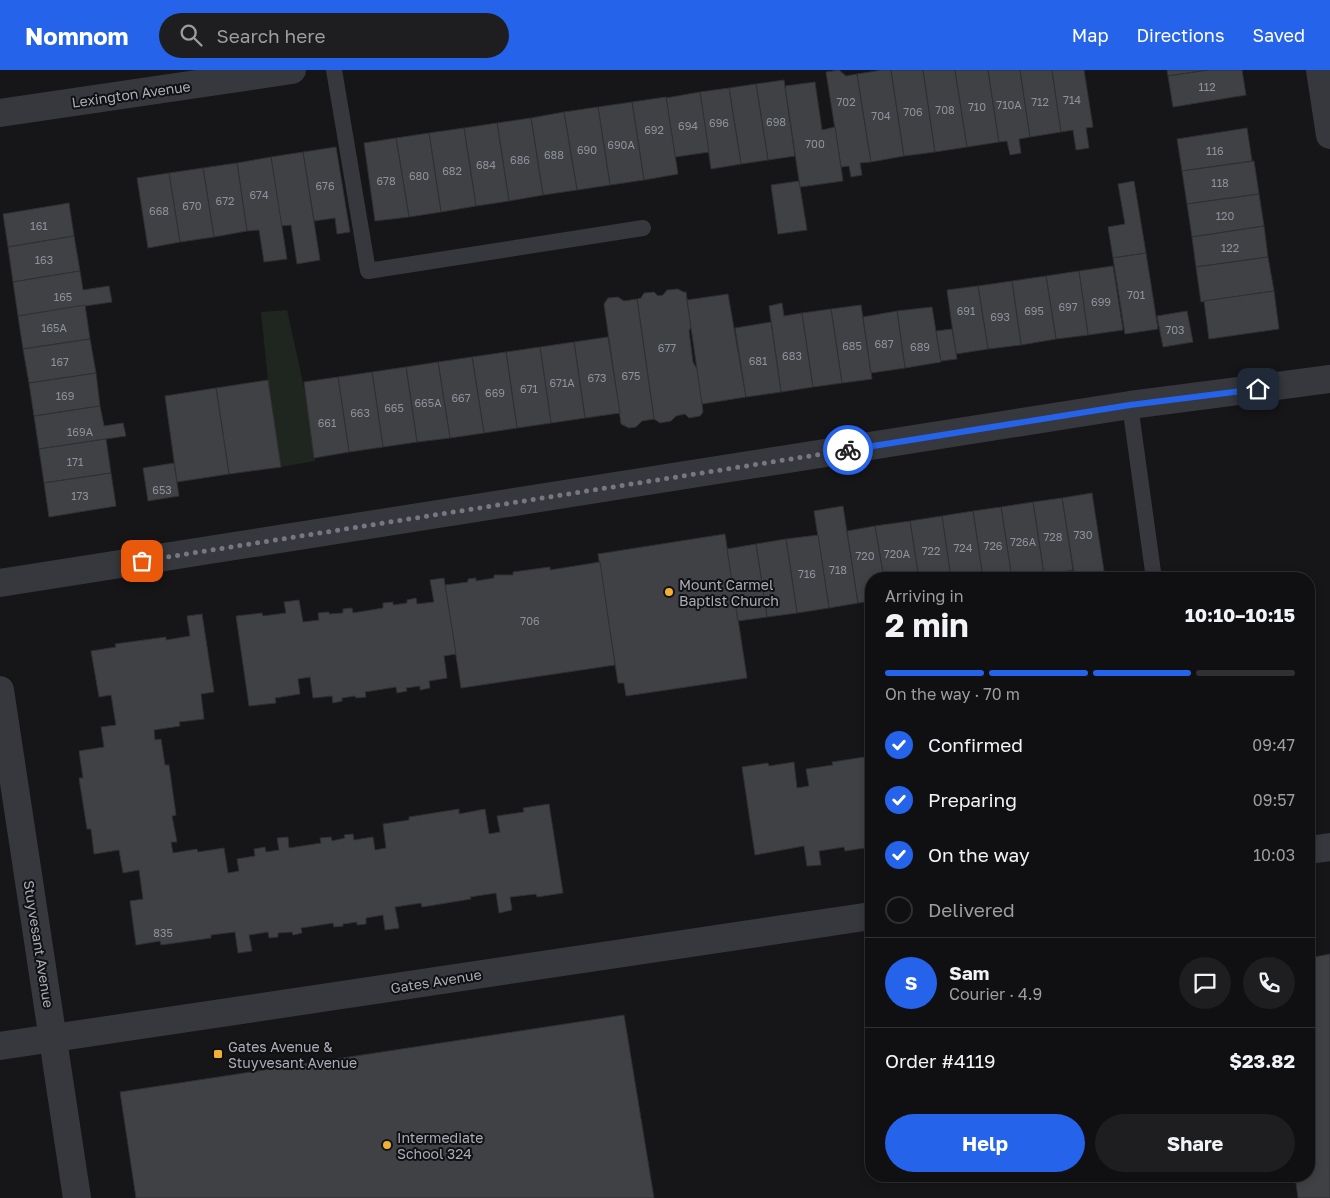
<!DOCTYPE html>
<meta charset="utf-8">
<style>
body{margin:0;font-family:"Golos Text",sans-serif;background:#1e1e20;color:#f1f3f6;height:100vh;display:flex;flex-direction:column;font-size:19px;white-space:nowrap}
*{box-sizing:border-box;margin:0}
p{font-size:16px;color:#9c9d9f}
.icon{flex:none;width:28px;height:28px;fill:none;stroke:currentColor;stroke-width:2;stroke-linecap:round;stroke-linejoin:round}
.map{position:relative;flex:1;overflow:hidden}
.panel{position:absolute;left:865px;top:502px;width:450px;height:610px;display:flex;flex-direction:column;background:#101012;border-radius:20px;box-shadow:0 2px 8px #0003,0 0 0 1px #303032}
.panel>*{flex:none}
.pin{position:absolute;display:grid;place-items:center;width:42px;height:42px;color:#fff;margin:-21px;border-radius:10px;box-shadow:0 2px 8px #0006}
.courier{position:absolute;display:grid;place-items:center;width:50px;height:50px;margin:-25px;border:4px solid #2563eb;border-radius:50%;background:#fff;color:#222;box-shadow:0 1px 6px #0007}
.head em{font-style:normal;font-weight:700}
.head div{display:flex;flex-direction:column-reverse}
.head{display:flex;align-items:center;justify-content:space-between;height:85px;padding:0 20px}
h1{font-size:32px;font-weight:700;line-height:38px}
.bar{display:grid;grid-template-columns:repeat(4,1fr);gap:8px 5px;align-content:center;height:60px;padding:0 20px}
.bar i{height:6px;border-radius:4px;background:#303032}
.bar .active{background:#2563eb}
.bar p{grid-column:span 4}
.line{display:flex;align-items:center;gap:12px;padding:0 20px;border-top:1px solid #303032}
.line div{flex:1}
.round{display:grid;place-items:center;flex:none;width:52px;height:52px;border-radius:26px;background:#1e1e20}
ol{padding:0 20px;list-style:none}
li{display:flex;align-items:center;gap:15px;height:55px}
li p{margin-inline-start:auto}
li .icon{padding:5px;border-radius:50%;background:#2563eb;color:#fff;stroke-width:4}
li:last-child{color:#9c9d9f}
li i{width:28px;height:28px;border:2px solid #303032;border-radius:50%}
.cta{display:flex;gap:10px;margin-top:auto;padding:10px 20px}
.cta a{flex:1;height:58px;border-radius:30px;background:#2563eb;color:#fff;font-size:20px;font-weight:700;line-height:58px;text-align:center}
.cta a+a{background:#1e1e20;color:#f1f3f6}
header{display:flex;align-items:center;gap:30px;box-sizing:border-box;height:70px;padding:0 25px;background:#2563eb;color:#fff}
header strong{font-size:24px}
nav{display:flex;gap:28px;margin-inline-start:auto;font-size:18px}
.search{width:350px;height:45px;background:#1e1e20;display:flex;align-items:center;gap:12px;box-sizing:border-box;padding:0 18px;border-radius:28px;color:#9c9d9f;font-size:19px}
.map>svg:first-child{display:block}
.green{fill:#1e261f}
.building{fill:#404145;stroke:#303034}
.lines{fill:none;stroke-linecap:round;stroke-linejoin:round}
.lane{stroke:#37383d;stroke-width:16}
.street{stroke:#37383d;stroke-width:28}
.done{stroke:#757880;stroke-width:5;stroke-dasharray:0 9}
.route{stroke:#2563eb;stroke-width:6}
.poi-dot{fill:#f2b134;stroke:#111113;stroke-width:2}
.labels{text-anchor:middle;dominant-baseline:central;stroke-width:4;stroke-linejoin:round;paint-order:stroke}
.number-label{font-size:11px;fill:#8e929b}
.street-label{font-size:14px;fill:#a8adb8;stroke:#111113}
.poi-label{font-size:14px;fill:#a8adb8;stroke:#111113;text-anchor:start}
</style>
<header>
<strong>Nomnom</strong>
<div class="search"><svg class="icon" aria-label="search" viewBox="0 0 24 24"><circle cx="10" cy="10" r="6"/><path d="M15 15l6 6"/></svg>Search here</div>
<nav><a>Map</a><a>Directions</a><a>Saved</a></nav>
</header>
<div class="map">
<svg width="1330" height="1128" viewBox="0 0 1330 1128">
<rect width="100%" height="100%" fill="#161618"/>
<polygon class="green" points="287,240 305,322 315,391 281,397 268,310 261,242"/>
<g class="building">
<polygon points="839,0 846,6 857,4 871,92 860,93 862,105 851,107 849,96 841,97 826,2"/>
<polygon points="882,0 891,0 904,86 871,92 857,4"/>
<polygon points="891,0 923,0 935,82 904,86"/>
<polygon points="923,0 955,0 967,77 935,82"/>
<polygon points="955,0 988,0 999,72 967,77"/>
<polygon points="988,0 1020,0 1030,67 1019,69 1021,83 1010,85 1007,71 999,72"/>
<polygon points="1020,0 1052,0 1061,62 1030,67"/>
<polygon points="1052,0 1084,0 1093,57 1086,58 1089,78 1076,80 1073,60 1061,62"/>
<polygon points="1167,0 1209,0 1168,6"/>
<polygon points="1209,0 1242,0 1246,25 1173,37 1168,6"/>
<polygon points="784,10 795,86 768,90 756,14"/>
<polygon points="815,12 822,60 835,57 843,111 800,117 785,16"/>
<polygon points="756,14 768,90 741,94 729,18"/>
<polygon points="729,18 741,94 711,99 700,22"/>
<polygon points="700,22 709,82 675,87 666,28"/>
<polygon points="666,27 678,104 644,110 632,32"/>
<polygon points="632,32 644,110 610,115 598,37"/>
<polygon points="598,37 610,115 577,120 564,42"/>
<polygon points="564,42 577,120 543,125 531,48"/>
<polygon points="531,48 543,125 509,131 497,53"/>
<polygon points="497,53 509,131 476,136 464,58"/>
<polygon points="464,58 476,136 441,142 429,63"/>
<polygon points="1247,58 1252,91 1182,101 1177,69"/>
<polygon points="429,63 441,142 409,147 396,68"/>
<polygon points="396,68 409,147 375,151 364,73"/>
<polygon points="336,77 350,162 337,164 335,148 314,151 303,82"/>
<polygon points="303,82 320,190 297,194 291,155 281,156 271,87"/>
<polygon points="271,87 287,189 264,192 259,160 247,161 237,93"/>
<polygon points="1254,91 1259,124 1187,134 1182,101"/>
<polygon points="237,93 247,161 214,167 203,98"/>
<polygon points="203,98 214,167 180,172 169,103"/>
<polygon points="169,103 180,172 148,178 137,108"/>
<polygon points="799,111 807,160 778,164 771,115"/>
<polygon points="1134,111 1146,183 1113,188 1108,157 1125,154 1118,114"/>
<polygon points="1259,124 1264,156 1192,167 1187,134"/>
<polygon points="69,133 74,166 8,177 3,144"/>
<polygon points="1264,156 1268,187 1196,197 1192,167"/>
<polygon points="74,166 80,201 13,212 8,177"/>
<polygon points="1146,183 1158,259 1125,264 1113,188"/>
<polygon points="1268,187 1274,221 1201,232 1196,197"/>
<polygon points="1113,196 1123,260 1088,265 1079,201"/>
<polygon points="80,201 83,220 109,216 112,232 18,246 13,212"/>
<polygon points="1079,201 1088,265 1056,269 1046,206"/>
<polygon points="1046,206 1056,269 1021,275 1012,211"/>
<polygon points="1012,211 1021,275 988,279 978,216"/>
<polygon points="978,216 988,279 956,284 947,220"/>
<polygon points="678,219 683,222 686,222 691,257 689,261 693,292 698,301 703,342 700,346 689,348 685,344 676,346 671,351 660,353 654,349 637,229 641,228 644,223 654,222 658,226 663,225 667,220"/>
<polygon points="1274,221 1279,259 1209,269 1204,231"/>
<polygon points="728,224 746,327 702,334 687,230"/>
<polygon points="618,227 624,231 637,229 654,349 642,351 636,357 629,358 621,354 604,234 608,228"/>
<polygon points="782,233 784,246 802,243 813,317 781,322 769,236"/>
<polygon points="85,235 90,269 23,279 18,246"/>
<polygon points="861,235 872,309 842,313 831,239"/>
<polygon points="932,237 941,292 905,298 897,241"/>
<polygon points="831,239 842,313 813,317 802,243"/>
<polygon points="897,241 905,298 871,303 863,247"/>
<polygon points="1187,241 1193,272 1163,277 1157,246"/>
<polygon points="771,252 781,322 746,327 735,258"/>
<polygon points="952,259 957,289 941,291 936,261"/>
<polygon points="608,267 620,343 585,348 574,272"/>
<polygon points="90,269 96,303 29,313 23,279"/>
<polygon points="574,272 585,348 551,353 540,277"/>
<polygon points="540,277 551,353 517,358 506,282"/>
<polygon points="506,282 517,358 484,363 472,287"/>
<polygon points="472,287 484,363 450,368 438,292"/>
<polygon points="438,292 450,368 417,372 406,297"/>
<polygon points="406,297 417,372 383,377 372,302"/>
<polygon points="372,302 383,377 349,382 338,307"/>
<polygon points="96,303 100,336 34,346 29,313"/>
<polygon points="338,307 349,382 314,388 304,312"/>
<polygon points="268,310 281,397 229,404 216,318"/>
<polygon points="216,318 229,404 177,412 165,326"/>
<polygon points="100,336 104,356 123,353 126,366 39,379 34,346"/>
<polygon points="106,369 111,403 44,413 39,379"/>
<polygon points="174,393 179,426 148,431 143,398"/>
<polygon points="111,403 116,436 49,447 44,413"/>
<polygon points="1092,423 1104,501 1089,503 1090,509 1075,509 1062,428"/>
<polygon points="1062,428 1073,500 1044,505 1033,432"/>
<polygon points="1033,432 1044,505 1012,509 1001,437"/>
<polygon points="843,436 858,533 829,538 814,441"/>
<polygon points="1001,437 1012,509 983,509 973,441"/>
<polygon points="973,441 983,509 951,509 942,446"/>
<polygon points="942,446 951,509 919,509 910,451"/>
<polygon points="910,451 919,509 884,509 875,456"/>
<polygon points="875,456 884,509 871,509 871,531 858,533 847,461"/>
<polygon points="725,464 747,608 626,626 624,613 618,613 598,484"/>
<polygon points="818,465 829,538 797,543 786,469"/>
<polygon points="786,469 797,543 767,547 756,474"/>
<polygon points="756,474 767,547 738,551 727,479"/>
<polygon points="600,492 615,595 461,618 445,515 468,512 468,509 476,508 476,511 494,508 494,505 513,505 513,502 550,497 550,500"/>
<polygon points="444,508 456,584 444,586 447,608 429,611 430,618 420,620 420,616 406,618 407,621 397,623 396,617 365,622 366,627 356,628 355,626 342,628 342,631 333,633 332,626 313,628 310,607 298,609 300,624 275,628 276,633 249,636 236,546 262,543 263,546 286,543 284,532 299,530 303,552 319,550 318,543 329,542 329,544 343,543 343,539 352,538 353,543 383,538 383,533 393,532 393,535 407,533 407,530 416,528 417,534 434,532 430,510"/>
<polygon points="202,544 214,622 201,624 204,649 179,652 180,656 154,660 155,670 161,669 165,695 169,695 176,745 172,746 177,772 171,772 173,783 197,779 198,782 224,778 228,803 239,801 237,789 255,786 254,779 265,777 266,782 279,780 277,768 288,767 289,778 321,773 320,768 331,767 332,771 345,768 344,765 353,764 354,770 373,767 375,780 386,778 383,754 409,750 409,747 459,739 459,744 485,739 489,764 500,762 497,746 524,742 523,738 549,734 563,823 537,827 536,824 510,827 512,840 499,843 496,823 470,827 471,829 422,837 421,833 395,837 399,858 385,860 383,845 366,848 366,854 357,855 357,852 343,854 343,856 334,857 333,853 301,858 302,863 293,865 292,862 278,863 278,867 269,868 268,862 249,865 252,881 238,883 235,862 211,865 211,868 161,875 160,871 136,875 130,831 143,829 139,800 123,803 119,780 94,784 91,759 87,759 79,708 83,708 79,681 104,677 101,657 116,655 111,625 99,627 91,581 116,577 115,574 166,567 166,570 190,566 187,546"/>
<polygon points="871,686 871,777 845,781 844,777 819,781 821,795 807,796 804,776 755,785 742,697 768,693 769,696 794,692 797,718 809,716 806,699 833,695 832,692"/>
<polygon points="1330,884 1330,1128 1298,1128 1295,1106 1309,1106 1309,888"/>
<polygon points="624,945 654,1128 136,1128 120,1022"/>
</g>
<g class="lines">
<g class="lane">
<polyline points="334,0 368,201 643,158"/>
<polyline points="1130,335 1154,509"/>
</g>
<g class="street">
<polyline points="1320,0 1330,65"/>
<polyline points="0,43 292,0"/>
<polyline points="0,513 1130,335 1330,309"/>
<polyline points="0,620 77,1128"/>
<polyline points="1309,780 1330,777"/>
<polyline points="0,976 871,846"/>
</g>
</g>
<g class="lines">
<polyline class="done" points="142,491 848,380"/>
<polyline class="route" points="848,380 1130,335 1258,319"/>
</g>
<g class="poi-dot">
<circle cx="669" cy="522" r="5"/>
<rect x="213" y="979" width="10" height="10" rx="2.5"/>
<circle cx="387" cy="1075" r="5"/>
</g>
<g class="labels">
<g class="number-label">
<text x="1207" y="16">112</text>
<text x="1072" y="29">714</text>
<text x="846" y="31">702</text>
<text x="1040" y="31">712</text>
<text x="1009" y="34">710A</text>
<text x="977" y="36">710</text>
<text x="945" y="39">708</text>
<text x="913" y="41">706</text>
<text x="881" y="45">704</text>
<text x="776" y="51">698</text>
<text x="719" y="52">696</text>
<text x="688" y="55">694</text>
<text x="654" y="59">692</text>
<text x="815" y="73">700</text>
<text x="621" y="74">690A</text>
<text x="587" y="79">690</text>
<text x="1215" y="80">116</text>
<text x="554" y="84">688</text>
<text x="520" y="89">686</text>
<text x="486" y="94">684</text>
<text x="452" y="100">682</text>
<text x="419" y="105">680</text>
<text x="386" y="110">678</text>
<text x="1220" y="112">118</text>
<text x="325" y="115">676</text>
<text x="259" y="124">674</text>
<text x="225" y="130">672</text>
<text x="192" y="135">670</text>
<text x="159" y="140">668</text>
<text x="1225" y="145">120</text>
<text x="39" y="155">161</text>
<text x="1230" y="177">122</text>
<text x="44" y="189">163</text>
<text x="1136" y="224">701</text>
<text x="63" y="226">165</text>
<text x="1101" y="231">699</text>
<text x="1068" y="236">697</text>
<text x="966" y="240">691</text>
<text x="1034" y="240">695</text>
<text x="1000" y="246">693</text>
<text x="54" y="257">165A</text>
<text x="1175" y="259">703</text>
<text x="884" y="273">687</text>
<text x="852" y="275">685</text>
<text x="920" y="276">689</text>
<text x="667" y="277">677</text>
<text x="792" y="285">683</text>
<text x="758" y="290">681</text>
<text x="60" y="291">167</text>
<text x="631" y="305">675</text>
<text x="597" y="307">673</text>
<text x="562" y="312">671A</text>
<text x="529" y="318">671</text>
<text x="495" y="322">669</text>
<text x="65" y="325">169</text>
<text x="461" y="327">667</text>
<text x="428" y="332">665A</text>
<text x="394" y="337">665</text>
<text x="360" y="342">663</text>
<text x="327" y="352">661</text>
<text x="80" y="361">169A</text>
<text x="75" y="391">171</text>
<text x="162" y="419">653</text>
<text x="80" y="425">173</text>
<text x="1083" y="464">730</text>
<text x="1053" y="466">728</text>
<text x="1023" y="471">726A</text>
<text x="993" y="475">726</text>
<text x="963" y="477">724</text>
<text x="931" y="480">722</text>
<text x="897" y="483">720A</text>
<text x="865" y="485">720</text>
<text x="838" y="499">718</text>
<text x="807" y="503">716</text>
<text x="530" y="550">706</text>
<text x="163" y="862">835</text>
</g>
<g class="street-label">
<text transform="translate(131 24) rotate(-8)">Lexington Avenue</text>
<text transform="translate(39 874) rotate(81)">Stuyvesant Avenue</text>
<text transform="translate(436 911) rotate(-9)">Gates Avenue</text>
</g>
<g class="poi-label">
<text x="679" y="514">Mount Carmel<tspan x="679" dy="16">Baptist Church</tspan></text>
<text x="228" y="976">Gates Avenue &amp;<tspan x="228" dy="16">Stuyvesant Avenue</tspan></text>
<text x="397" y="1067">Intermediate<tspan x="397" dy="16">School 324</tspan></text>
</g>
</g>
</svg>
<div class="pin" style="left:142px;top:491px;background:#ea580c"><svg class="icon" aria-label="bag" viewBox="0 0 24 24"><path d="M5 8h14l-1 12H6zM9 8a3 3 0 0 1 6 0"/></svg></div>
<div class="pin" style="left:1258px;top:319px;background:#1f2937"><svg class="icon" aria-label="home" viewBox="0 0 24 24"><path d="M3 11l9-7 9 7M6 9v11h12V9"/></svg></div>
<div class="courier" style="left:848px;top:380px"><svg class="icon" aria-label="bike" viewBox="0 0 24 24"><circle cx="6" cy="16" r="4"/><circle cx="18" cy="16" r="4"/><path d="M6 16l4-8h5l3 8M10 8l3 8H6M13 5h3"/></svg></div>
<section class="panel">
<div class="head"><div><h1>2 min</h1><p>Arriving in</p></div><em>10:10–10:15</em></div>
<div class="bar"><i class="active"></i><i class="active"></i><i class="active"></i><i></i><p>On the way · 70 m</p></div>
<ol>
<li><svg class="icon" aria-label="check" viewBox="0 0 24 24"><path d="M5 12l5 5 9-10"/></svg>Confirmed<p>09:47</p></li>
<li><svg class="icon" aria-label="check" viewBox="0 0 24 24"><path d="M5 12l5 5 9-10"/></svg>Preparing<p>09:57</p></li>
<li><svg class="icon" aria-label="check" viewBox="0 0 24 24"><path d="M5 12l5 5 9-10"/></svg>On the way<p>10:03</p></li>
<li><i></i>Delivered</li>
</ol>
<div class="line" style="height:90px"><b class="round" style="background:#2563eb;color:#fff">S</b><div><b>Sam</b><p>Courier · 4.9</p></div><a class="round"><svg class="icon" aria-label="chat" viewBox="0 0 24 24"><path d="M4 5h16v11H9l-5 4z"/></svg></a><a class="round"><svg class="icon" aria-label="phone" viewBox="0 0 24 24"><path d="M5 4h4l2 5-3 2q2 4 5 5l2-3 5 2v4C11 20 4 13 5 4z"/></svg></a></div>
<div class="line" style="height:65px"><div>Order #4119</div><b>$23.82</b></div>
<div class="cta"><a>Help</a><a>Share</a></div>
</section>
</div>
